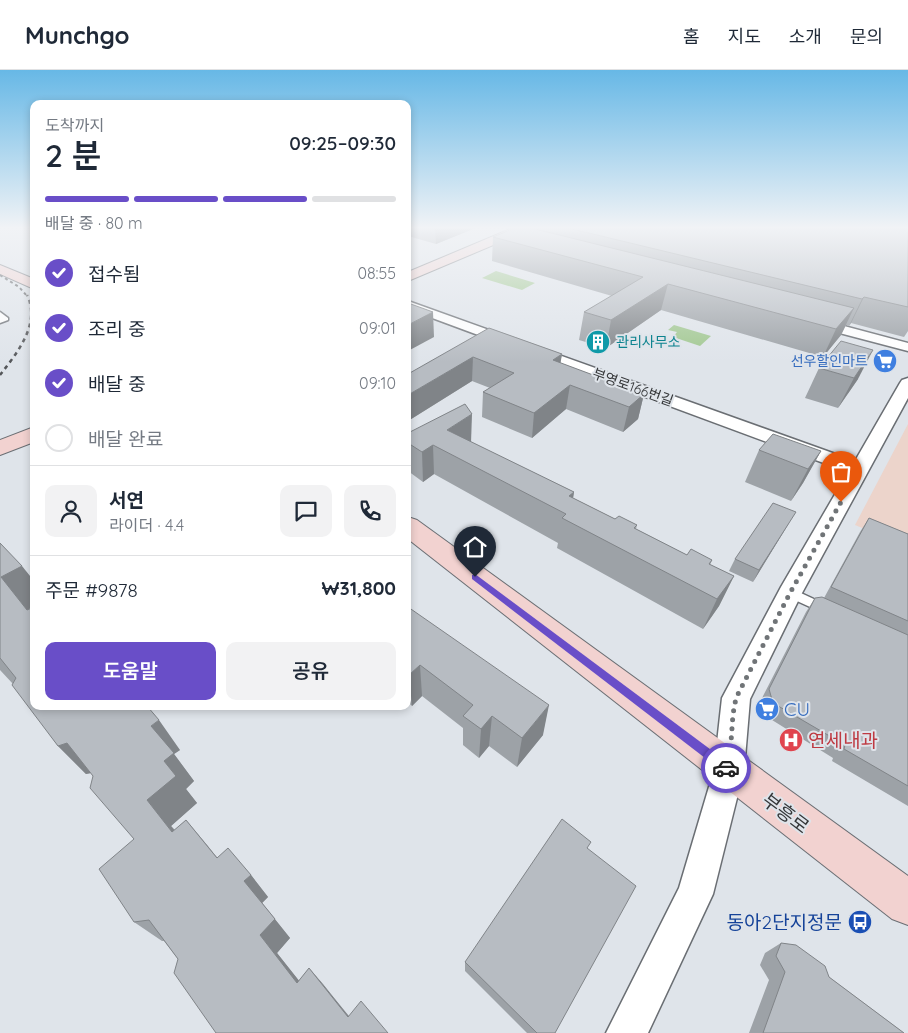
<!DOCTYPE html>
<html lang="ko">
<meta charset="utf-8">
<style>
body{margin:0;font-family:Quicksand,"Noto Sans KR",sans-serif;background:#f2f2f3;color:#1f2937;height:100vh;display:flex;flex-direction:column;font-size:19px;white-space:nowrap}
*{box-sizing:border-box;margin:0}
p{font-size:16px;color:#747a83}
.icon{flex:none;width:28px;height:28px;fill:none;stroke:currentColor;stroke-width:2;stroke-linecap:round;stroke-linejoin:round}
.map{position:relative;flex:1;overflow:hidden}
.drawer{position:absolute;left:30px;top:30px;width:381px;height:610px;display:flex;flex-direction:column;background:#fff;border-radius:10px;box-shadow:0 2px 8px #0003}
.drawer>*{flex:none}
.pin{position:absolute;display:grid;place-items:center;width:42px;height:42px;color:#fff;margin:-51px -21px;border-radius:50% 50% 50% 0;rotate:-45deg;box-shadow:0 0 5px #0007}
.pin .icon{rotate:45deg}
.courier{position:absolute;display:grid;place-items:center;width:50px;height:50px;margin:-25px;border:4px solid #694ec8;border-radius:50%;background:#fff;color:#222;box-shadow:0 1px 6px #0007}
.headline em{font-style:normal;font-weight:600}
.headline div{display:flex;flex-direction:column-reverse}
.headline{display:flex;align-items:center;justify-content:space-between;height:85px;padding:0 15px}
h1{font-size:32px;font-weight:600;line-height:38px}
.bar{display:grid;grid-template-columns:repeat(4,1fr);gap:8px 5px;align-content:center;height:60px;padding:0 15px}
.bar i{height:6px;border-radius:4px;background:#e0e1e3}
.bar .selected{background:#694ec8}
.bar p{grid-column:span 4}
.line{display:flex;align-items:center;gap:12px;padding:0 15px;border-top:1px solid #e0e1e3}
.line div{flex:1}
.round{display:grid;place-items:center;flex:none;width:52px;height:52px;border-radius:10px;background:#f2f2f3}
ol{padding:0 15px;list-style:none}
li{display:flex;align-items:center;gap:15px;height:55px}
li p{margin-inline-start:auto}
li .icon{padding:5px;border-radius:50%;background:#694ec8;color:#fff;stroke-width:4}
li:last-child{color:#747a83}
li i{width:28px;height:28px;border:2px solid #e0e1e3;border-radius:50%}
.primary-button{display:flex;gap:10px;margin-top:auto;padding:10px 15px}
.primary-button a{flex:1;height:58px;border-radius:10px;background:#694ec8;color:#fff;font-size:20px;font-weight:600;line-height:58px;text-align:center}
.primary-button a+a{background:#f2f2f3;color:#1f2937}
header{display:flex;align-items:center;gap:30px;box-sizing:border-box;height:70px;padding:0 25px;background:#fff;border-bottom:1px solid #e0e1e3}
header strong{font-size:24px}
nav{display:flex;gap:28px;margin-inline-start:auto;font-size:18px}
.map>svg:first-child{display:block}
.education{fill:#ecd4cb}
.green{fill:#a0c78f}
.lines{fill:none;stroke-linecap:round;stroke-linejoin:round}
.lane-casing{stroke:#6a6e73;stroke-width:3}
.street-casing{stroke:#6a6e73;stroke-width:3}
.secondary-casing{stroke:#6a6e73;stroke-width:2}
.lane{fill:#fff;fill-rule:evenodd}
.street{fill:#fff;fill-rule:evenodd}
.secondary{fill:#f2d2d0;fill-rule:evenodd}
.rail-far1{stroke:#545659;stroke-width:2;stroke-dasharray:3 3;stroke-linecap:butt}
.rail{stroke:#545659;stroke-width:2.5;stroke-dasharray:4 4;stroke-linecap:butt}
.wall{fill:#9da2a7}
.shaded-wall{fill:#808488}
.building{fill:#b7bcc2;stroke:#808488}
.route{fill:#694ec8}
.done{stroke:#707477;stroke-width:5;stroke-dasharray:0 9}
.labels{text-anchor:middle;dominant-baseline:central;stroke-width:4;stroke-linejoin:round;paint-order:stroke}
.far-culture-label{font-size:14px;fill:#0d838f;stroke:#dfe4ea;text-anchor:start}
.far-shop-label{font-size:14px;fill:#366cbe;stroke:#dfe4ea;text-anchor:end}
.far-street-label{font-size:14px;fill:#353739;stroke:#dfe4ea}
.near-shop-label{font-size:19px;fill:#366cbe;stroke:#dfe4ea;text-anchor:start}
.near-health-label{font-size:19px;fill:#be3a42;stroke:#dfe4ea;text-anchor:start}
.near-street-label{font-size:19px;fill:#353739;stroke:#dfe4ea}
.near-transit-label{font-size:19px;fill:#164399;stroke:#dfe4ea;text-anchor:end}
</style>
<header>
<strong>Munchgo</strong>
<nav><a>홈</a><a>지도</a><a>소개</a><a>문의</a></nav>
</header>
<div class="map">
<svg width="908" height="963" viewBox="0 0 908 963">
<rect width="100%" height="100%" fill="#dfe4ea"/>
<polygon class="education" points="908,354 908,477 855,455"/>
<g class="green">
<polygon points="496,201 535,213 522,220 482,208"/>
<polygon points="674,255 711,266 700,276 673,267 677,262 668,260"/>
</g>
<g class="lines">
<g class="lane-casing">
<g id="lane">
<polygon points="0,242 8,248 8,250 0,253"/>
<polygon points="790,518 829,536 831,539 829,542 821,542 786,526 784,523 786,520"/>
</g>
</g>
<g class="street-casing">
<g id="street">
<polygon points="408,231 855,391 900,313 902,310 908,308 908,328 802,523 750,629 744,700 713,824 648,963 606,963 679,818 714,700 722,628 781,517 848,402 408,239"/>
<polygon points="814,248 908,273 908,281 809,255 807,252 809,249"/>
</g>
</g>
<g class="secondary-casing">
<g id="secondary">
<polygon points="515,157 531,157 529,160 408,211 408,202"/>
<polygon points="0,195 34,209 34,219 0,204"/>
<polygon points="34,357 34,372 0,385 0,370"/>
<polygon points="408,447 417,450 908,806 908,855 892,849 408,469"/>
</g>
</g>
<use href="#lane" class="lane"/>
<use href="#street" class="street"/>
<use href="#secondary" class="secondary"/>
<polyline class="rail-far1" points="0,205 19,217 28,227"/>
<path class="rail" d="M0,305C17,283 41,254 27,225"/>
</g>
<g class="wall">
<polygon points="408,157 478,157 436,174 408,166"/>
<polygon points="535,157 908,157 908,261 904,267 851,253 849,256 846,255 841,265 823,287 661,240 606,278 579,270 584,242 612,226 492,191 493,167 535,159"/>
<polygon points="489,258 562,284 560,293 644,324 638,349 623,362 566,339 532,368 482,347 483,322 490,318 472,311 408,351"/>
<polygon points="819,298 858,309 838,338 805,328"/>
<polygon points="408,363 471,372 574,422 573,428 615,449 637,455 636,459 687,485 712,490 710,495 734,506 719,536 703,559 557,478 558,473 434,404 423,412 408,401"/>
<polygon points="759,380 821,381 803,413 791,431 745,412"/>
<polygon points="869,448 908,464 908,736 832,691 833,688 764,645 760,632 806,542 815,528 824,528 860,462"/>
<polygon points="789,453 753,512 729,501 735,489"/>
<polygon points="0,473 34,511 34,536 27,540 34,636 180,680 174,684 194,711 186,719 197,733 171,756 175,760 186,750 217,788 251,805 268,827 262,833 290,868 277,883 299,911 309,898 349,946 388,963 178,889 164,871 162,871 134,852 134,769 91,703 86,704 58,676 13,614 0,600"/>
<polygon points="408,537 543,665 517,697 489,676 479,688 463,675 463,658 422,626 412,636 408,632"/>
<polygon points="588,779 555,963 527,963 465,901 465,892"/>
<polygon points="781,873 829,907 904,963 749,963 769,910 760,895 765,883"/>
</g>
<g class="shaded-wall">
<polygon points="435,157 478,157 436,174"/>
<polygon points="668,214 661,240 606,278 611,250"/>
<polygon points="864,227 851,253 849,256 862,229"/>
<polygon points="854,238 841,265 823,287 836,259"/>
<polygon points="433,242 434,267 408,281 408,255"/>
<polygon points="873,280 858,309 838,338 854,308"/>
<polygon points="562,284 558,308 553,290"/>
<polygon points="473,287 472,311 408,351 408,325"/>
<polygon points="570,315 566,339 532,368 534,343"/>
<polygon points="644,324 638,349 623,362 629,337"/>
<polygon points="472,344 471,373 447,360"/>
<polygon points="433,375 434,404 423,412 422,382"/>
<polygon points="821,381 803,413 791,431 808,399"/>
<polygon points="574,422 569,452 569,426"/>
<polygon points="796,442 789,453 753,512 759,500"/>
<polygon points="22,496 34,511 34,536 27,540 1,507"/>
<polygon points="734,506 719,536 703,559 717,529"/>
<polygon points="420,595 422,626 412,636 409,605"/>
<polygon points="549,635 543,665 517,697 522,668"/>
<polygon points="492,646 489,676 479,688 481,659"/>
<polygon points="159,650 180,680 174,684 194,711 186,719 197,733 171,756 195,786 172,762 147,730 164,691 151,656"/>
<polygon points="67,673 96,702 86,704 58,676"/>
<polygon points="186,750 207,775 236,811 217,788"/>
<polygon points="251,805 268,827 262,833 290,868 277,883 312,927 297,913 260,865 244,811"/>
<polygon points="309,898 323,914 358,958 348,947"/>
</g>
<g class="building">
<polygon points="517,157 527,157 854,238 836,259 668,214 611,250 584,242 643,207 493,167"/>
<polygon points="564,157 908,157 908,237 864,227 862,229"/>
<polygon points="408,233 433,242 408,255"/>
<polygon points="489,258 562,284 553,290 644,324 629,337 570,315 534,343 483,322 514,303 473,287 408,325 408,304"/>
<polygon points="841,271 873,280 854,308 819,298"/>
<polygon points="465,334 472,344 447,360 574,422 569,426 615,449 619,446 637,455 634,458 687,485 691,479 712,490 709,494 734,506 717,529 562,448 566,444 433,375 422,382 408,373 408,363"/>
<polygon points="773,364 821,381 808,399 759,380"/>
<polygon points="773,433 796,442 759,500 735,489"/>
<polygon points="869,448 908,464 908,551 831,517"/>
<polygon points="0,473 22,496 1,507 27,540 34,537 34,636 129,636 130,637 131,636 147,636 159,650 151,656 174,683 164,691 176,706 147,730 172,762 186,750 217,788 228,778 251,805 244,811 275,849 260,865 297,913 309,898 348,947 361,931 388,963 216,963 174,903 178,889 149,850 134,852 99,799 134,769 90,718 93,706 67,673 58,676 12,615 16,608 0,588"/>
<polygon points="822,527 908,565 908,716 844,679 845,675 773,633 769,619 815,528"/>
<polygon points="408,537 549,635 522,668 492,646 481,659 463,646 473,635 420,595 409,605 408,604"/>
<polygon points="562,749 591,772 587,778 636,816 555,963 537,963 465,892"/>
<polygon points="781,873 796,875 825,896 829,907 904,963 763,963 785,902 776,886"/>
</g>
<linearGradient id="sky" x2="0" y2="1"><stop stop-color="#67b8e6"/><stop offset="0.54" stop-color="#f1f3f6"/><stop offset="1" stop-color="#f1f3f6" stop-opacity="0"/></linearGradient>
<rect width="908" height="292" fill="url(#sky)"/>
<polygon class="route" points="475,504 730,694 731,698 730,701 726,703 722,701 472,509 472,505"/>
<g class="lines">
<polyline class="done" points="726,698 729,700 733,644 736,628 790,523 841,432"/>
</g>
<defs>
<g id="building-disc" transform="scale(1.25)"><circle r="9.5" fill="#0f9aa8" stroke="#dfe4ea"/><path d="M-4-6H4V6H1V3H-1V6H-4ZM-2.5-4.3h1.7v1.8h-1.7ZM.8-4.3h1.7v1.8H.8ZM-2.5-1h1.7V.8h-1.7ZM.8-1h1.7V.8H.8Z" fill="#fff"/></g>
<g id="supermarket-disc" transform="scale(1.25)"><circle r="9.5" fill="#3f7fe0" stroke="#dfe4ea"/><path d="M-6-5.5h2.5l.6 2H6L4.5 2H-2.5L-4.4-4H-6ZM-1.5 3.2a1.3 1.3 0 1 0 .1 0ZM3 3.2a1.3 1.3 0 1 0 .1 0Z" fill="#fff"/></g>
<g id="hospital-disc" transform="scale(1.25)"><circle r="9.5" fill="#e0444e" stroke="#dfe4ea"/><path d="M-5-5h3v3.5h4V-5h3V5h-3V1.5h-4V5h-3Z" fill="#fff"/></g>
<g id="bus-disc" transform="scale(1.25)"><circle r="9.5" fill="#1a4fb4" stroke="#dfe4ea"/><path d="M-5-6H5V4H4V6H2V4H-2V6H-4V4H-5ZM-3.5-4V0h7V-4ZM-3.5 1.2v1.5H-2V1.2ZM2 1.2v1.5H3.5V1.2Z" fill="#fff"/></g>
</defs>
<g fill-rule="evenodd">
<use href="#building-disc" x="598" y="272"/>
<use href="#supermarket-disc" x="885" y="291"/>
<use href="#supermarket-disc" x="767" y="639"/>
<use href="#hospital-disc" x="791" y="670"/>
<use href="#bus-disc" x="860" y="852"/>
</g>
<g class="labels">
<g class="far-culture-label">
<text x="616" y="272">관리사무소</text>
</g>
<g class="far-shop-label">
<text x="868" y="291">선우할인마트</text>
</g>
<g class="far-street-label">
<text transform="translate(633 317) rotate(20)">부영로166번길</text>
</g>
<g class="near-shop-label">
<text x="784" y="639">CU</text>
</g>
<g class="near-health-label">
<text x="808" y="670">연세내과</text>
</g>
<g class="near-street-label">
<text transform="translate(786 743) rotate(37)">부흥로</text>
</g>
<g class="near-transit-label">
<text x="842" y="852">동아2단지정문</text>
</g>
</g>
</svg>
<div class="pin" style="left:841px;top:432px;background:#ea580c"><svg class="icon" aria-label="bag" viewBox="0 0 24 24"><path d="M5 8h14l-1 12H6zM9 8a3 3 0 0 1 6 0"/></svg></div>
<div class="pin" style="left:475px;top:507px;background:#1f2937"><svg class="icon" aria-label="home" viewBox="0 0 24 24"><path d="M3 11l9-7 9 7M6 9v11h12V9"/></svg></div>
<div class="courier" style="left:726px;top:698px"><svg class="icon" aria-label="car" viewBox="0 0 24 24"><path d="M5 17H2v-5l4-1 3-4h7l3 4 3 1v5h-3M9 17h6M6 11h13"/><circle cx="7" cy="17" r="2"/><circle cx="17" cy="17" r="2"/></svg></div>
<section class="drawer">
<div class="headline"><div><h1>2 분</h1><p>도착까지</p></div><em>09:25–09:30</em></div>
<div class="bar"><i class="selected"></i><i class="selected"></i><i class="selected"></i><i></i><p>배달 중 · 80 m</p></div>
<ol>
<li><svg class="icon" aria-label="check" viewBox="0 0 24 24"><path d="M5 12l5 5 9-10"/></svg>접수됨<p>08:55</p></li>
<li><svg class="icon" aria-label="check" viewBox="0 0 24 24"><path d="M5 12l5 5 9-10"/></svg>조리 중<p>09:01</p></li>
<li><svg class="icon" aria-label="check" viewBox="0 0 24 24"><path d="M5 12l5 5 9-10"/></svg>배달 중<p>09:10</p></li>
<li><i></i>배달 완료</li>
</ol>
<div class="line" style="height:90px"><a class="round"><svg class="icon" aria-label="person" viewBox="0 0 24 24"><circle cx="12" cy="8" r="4"/><path d="M4 21q1-7 8-7t8 7"/></svg></a><div><b>서연</b><p>라이더 · 4.4</p></div><a class="round"><svg class="icon" aria-label="chat" viewBox="0 0 24 24"><path d="M4 5h16v11H9l-5 4z"/></svg></a><a class="round"><svg class="icon" aria-label="phone" viewBox="0 0 24 24"><path d="M5 4h4l2 5-3 2q2 4 5 5l2-3 5 2v4C11 20 4 13 5 4z"/></svg></a></div>
<div class="line" style="height:65px"><div>주문 #9878</div><b>₩31,800</b></div>
<div class="primary-button"><a>도움말</a><a>공유</a></div>
</section>
</div>
